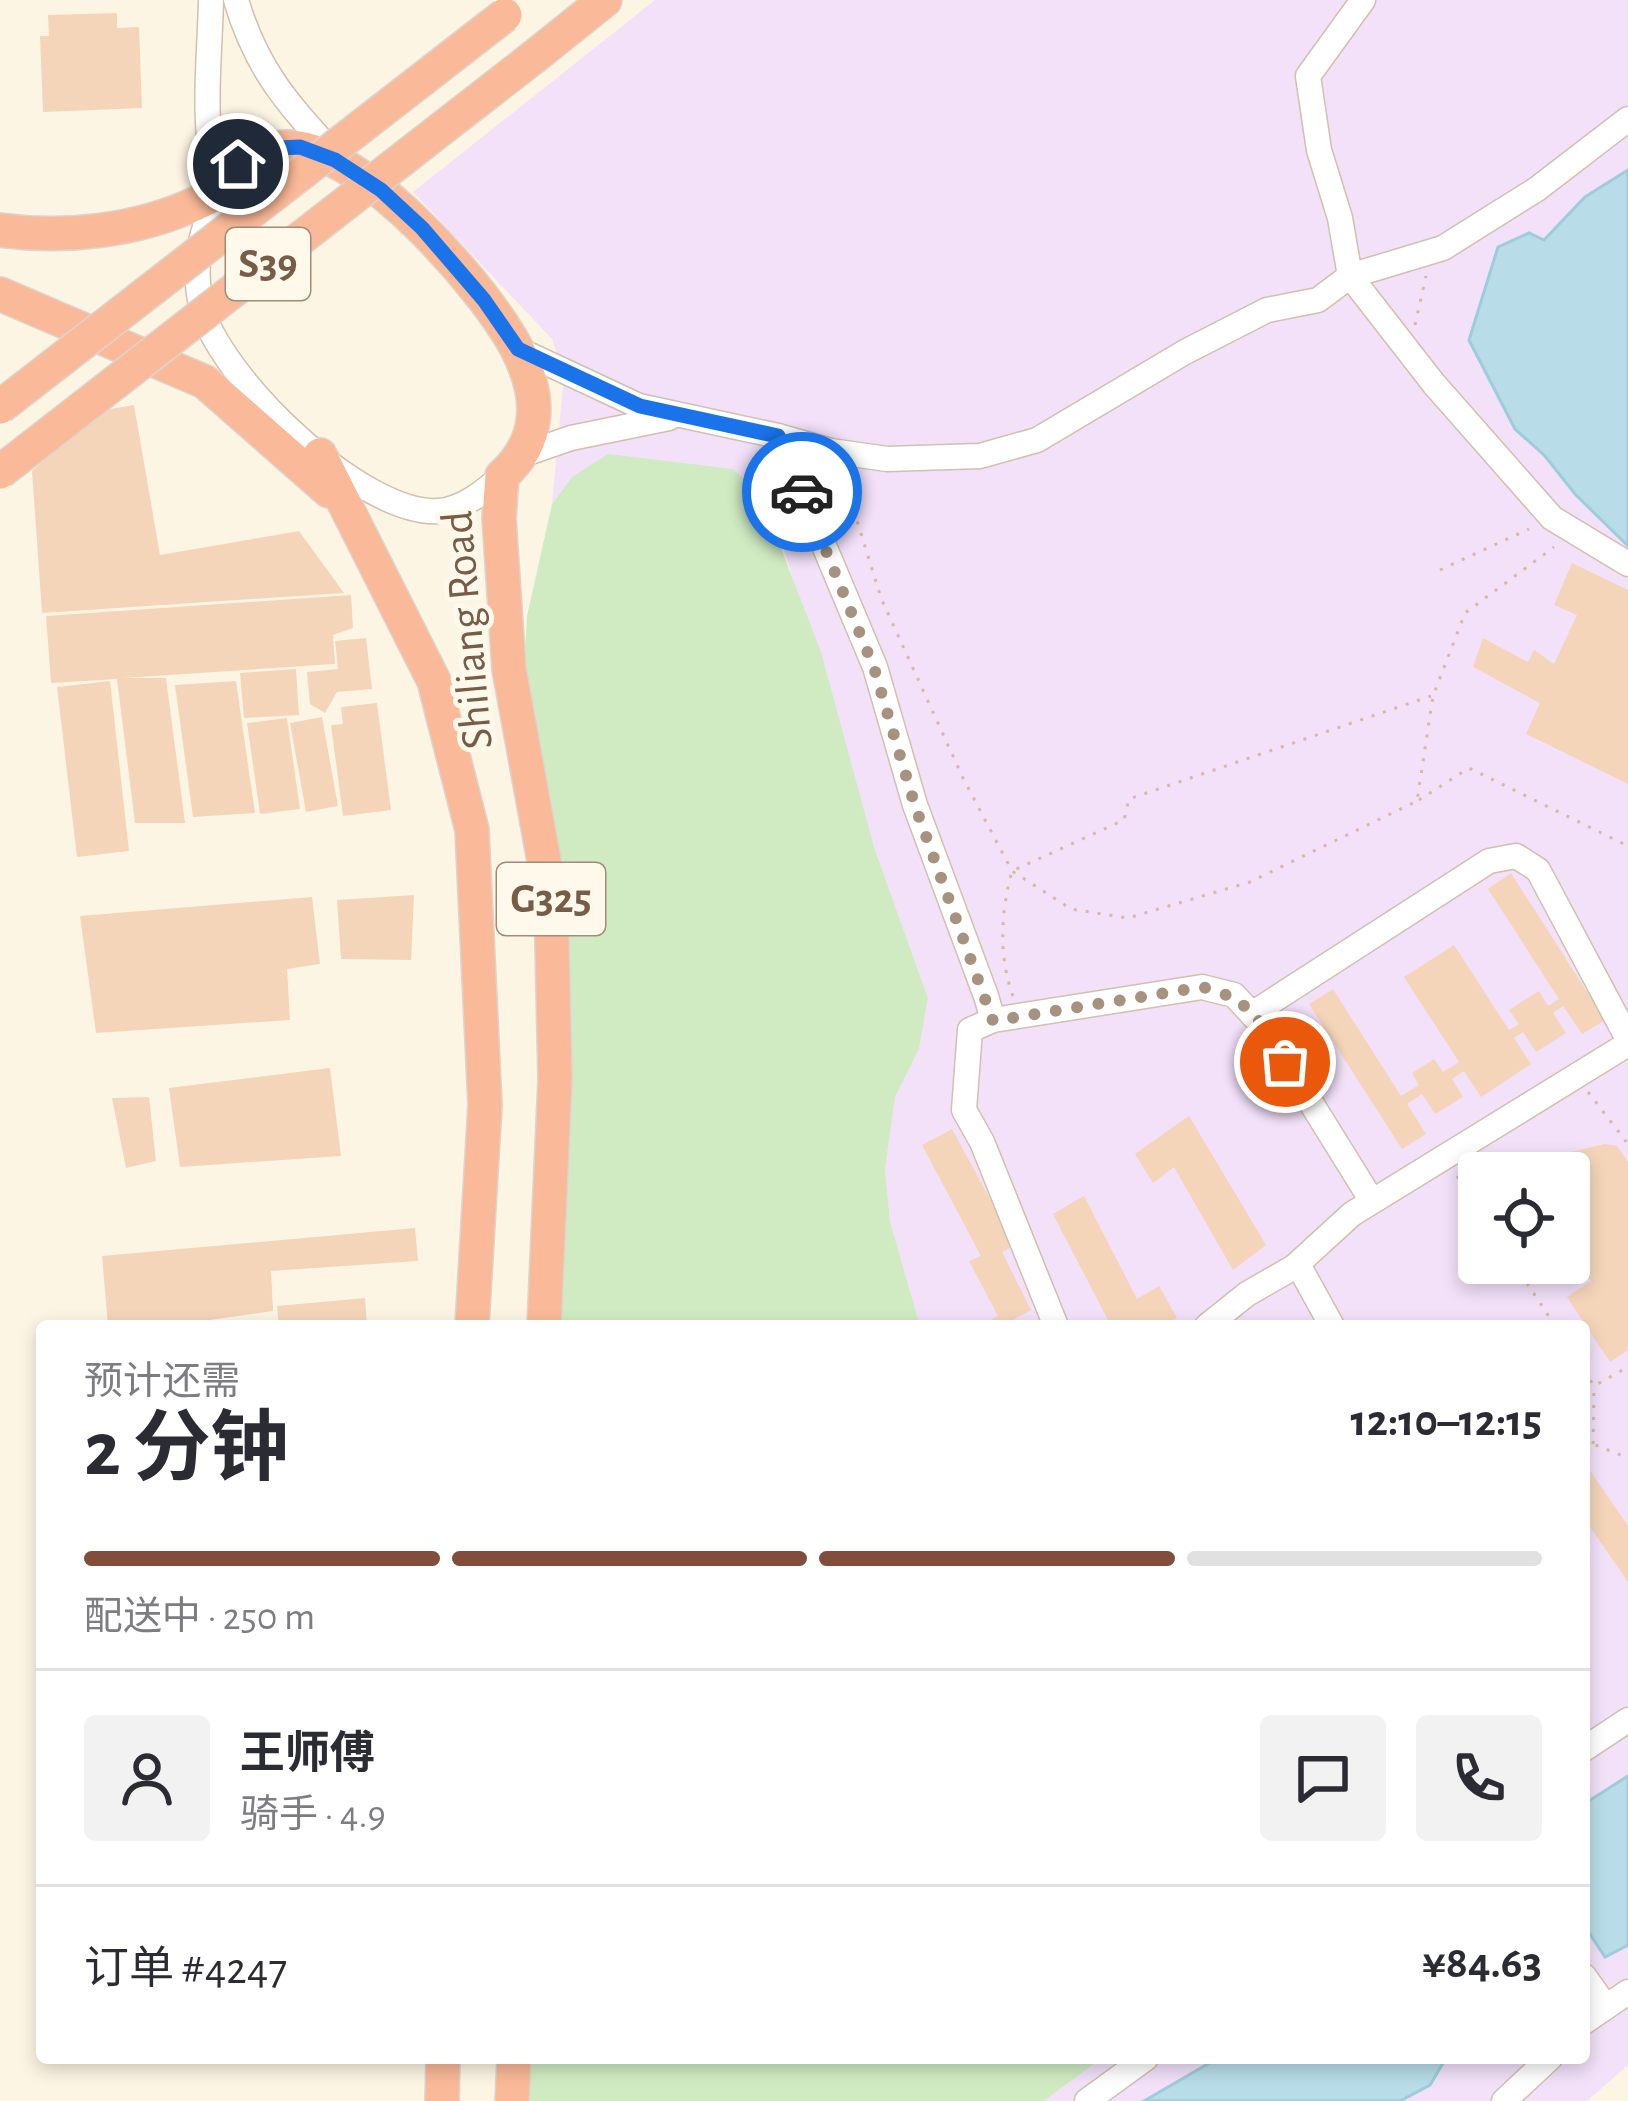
<!DOCTYPE html>
<html lang="zh">
<meta charset="utf-8">
<style>
body{margin:0;font-family:"Alegreya Sans","Noto Sans SC",sans-serif;background:#f2f2f3;color:#2b2b33;height:100vh;display:flex;flex-direction:column;font-size:45px;white-space:nowrap}
*{box-sizing:border-box;margin:0}
p{font-size:39px;color:#7c7c81}
.icon{flex:none;width:66px;height:66px;fill:none;stroke:currentColor;stroke-width:2;stroke-linecap:round;stroke-linejoin:round}
.map{position:relative;flex:1;overflow:hidden}
.details{position:absolute;left:36px;top:1320px;width:1554px;height:744px;display:flex;flex-direction:column;background:#fff;border-radius:12px;box-shadow:0 6px 18px #0003}
.details>*{flex:none}
.buttons{position:absolute;left:1458px;top:1152px;display:grid;gap:24px}
.buttons a{display:grid;place-items:center;width:132px;height:132px;border-radius:12px;background:#fff;box-shadow:0 6px 18px #0003;font-size:60px}
.pin{position:absolute;display:grid;place-items:center;width:102px;height:102px;color:#fff;margin:-51px;border:6px solid #fff;border-radius:50%;box-shadow:0 3px 12px #0007}
.courier{position:absolute;display:grid;place-items:center;width:120px;height:120px;margin:-60px;border:9px solid #1a73e8;border-radius:50%;background:#fff;color:#222;box-shadow:0 3px 15px #0007}
.overview em{font-style:normal;font-weight:700}
.overview div{display:flex;flex-direction:column-reverse}
.overview{display:flex;align-items:center;justify-content:space-between;height:204px;padding:0 48px}
h1{font-size:78px;font-weight:700;line-height:90px}
.bar{display:grid;grid-template-columns:repeat(4,1fr);gap:18px 12px;align-content:center;height:144px;padding:0 48px}
.bar i{height:15px;border-radius:9px;background:#e1e1e2}
.bar .active{background:#824d3b}
.bar p{grid-column:span 4}
.line{display:flex;align-items:center;gap:30px;padding:0 48px;border-top:3px solid #e1e1e2}
.line div{flex:1}
.round{display:grid;place-items:center;flex:none;width:126px;height:126px;border-radius:12px;background:#f2f2f3}
.map>svg:first-child{display:block}
.education{fill:#f2e1f9;fill-rule:evenodd}
.green{fill:#d0ebc2}
.water{fill:#b8dde8;stroke:#9dccda;stroke-width:3}
.building{fill:#f4d5ba}
.lines{fill:none;stroke-linecap:round;stroke-linejoin:round}
.minor-casing{stroke:#d1c0ac;stroke-width:27}
.highway-casing{stroke:#dcd5cf;stroke-width:36}
.path{stroke:#d9b99d;stroke-width:3;stroke-dasharray:3 9;stroke-linecap:butt}
.minor{stroke:#fff;stroke-width:24}
.highway{stroke:#fab998;stroke-width:33}
.highway-bridge-casing{stroke:#dcd5cf;stroke-width:36;stroke-linecap:butt}
.highway-bridge{stroke:#fab998;stroke-width:33}
.done{stroke:#a6927f;stroke-width:12;stroke-dasharray:0 21.6}
.route{stroke:#1a73e8;stroke-width:15}
.labels{text-anchor:middle;dominant-baseline:central;stroke-width:10;stroke-linejoin:round;paint-order:stroke}
.shield{fill:#fff9eb;stroke:#a08b79;stroke-width:3}
.shield-label{font-size:42px;font-weight:bold;fill:#775c48}
.street-label{font-size:45px;fill:#775c48;stroke:#fff9eb}
</style>
<div class="map">
<svg width="1628" height="2101" viewBox="0 0 1628 2101">
<rect width="100%" height="100%" fill="#fdf5e4"/>
<path class="education" d="M655,0H1628V2065L1587,2101H1044L1102,2058H1584V1326H920L890,1221L885,1170L895,1096L919,1049L928,998L874,847L784,550L761,495L733,469L572,477L552,504L564,376L552,339L413,192ZM1479,1173H1569V1263H1479Z"/>
<g class="green">
<polygon points="608,454 733,469 760,494 821,652 874,847 928,998 919,1049 895,1097 885,1170 890,1221 920,1326 542,1326 563,986 524,671 527,616 552,504 572,477"/>
<polygon points="525,2058 1102,2058 1044,2101 524,2101"/>
</g>
<g class="water">
<polygon points="1628,170 1628,546 1575,494 1545,456 1515,429 1469,340 1498,247 1529,233 1544,240 1585,197"/>
<polygon points="1628,1776 1628,1945 1605,1957 1584,1925 1584,1804"/>
<polygon points="1218,2058 1446,2058 1430,2085 1400,2101 1144,2101"/>
</g>
<g class="building">
<polygon points="117,13 117,28 139,27 142,108 43,112 40,36 49,36 48,15"/>
<polygon points="134,405 160,555 299,531 344,593 42,613 32,471 98,411"/>
<polygon points="1572,563 1628,590 1628,784 1526,734 1540,703 1473,667 1483,638 1528,662 1534,650 1554,664 1577,615 1554,605"/>
<polygon points="351,595 353,628 333,635 335,664 124,678 166,678 185,823 135,823 117,679 51,683 46,616"/>
<polygon points="366,638 372,689 337,692 325,713 310,704 307,672 338,669 335,641"/>
<polygon points="296,669 299,715 244,718 240,673"/>
<polygon points="110,681 129,851 77,857 57,687"/>
<polygon points="236,681 255,813 193,817 175,685"/>
<polygon points="377,703 391,810 343,816 331,725 343,724 341,707"/>
<polygon points="322,717 338,806 306,812 290,723"/>
<polygon points="287,718 300,809 260,814 247,723"/>
<polygon points="1511,873 1605,1020 1582,1034 1563,1006 1553,1013 1566,1033 1536,1052 1523,1032 1514,1038 1531,1064 1481,1097 1464,1071 1452,1079 1463,1097 1435,1114 1422,1094 1407,1104 1426,1134 1402,1149 1309,1004 1333,989 1401,1096 1419,1085 1412,1073 1434,1059 1443,1072 1459,1062 1404,977 1454,945 1509,1030 1519,1024 1509,1010 1539,991 1548,1006 1559,999 1488,889"/>
<polygon points="414,895 411,960 341,959 337,900"/>
<polygon points="312,897 320,964 287,969 290,1020 96,1033 80,916"/>
<polygon points="330,1068 341,1156 180,1167 169,1088"/>
<polygon points="149,1097 156,1161 126,1168 112,1098"/>
<polygon points="1189,1116 1266,1245 1233,1270 1174,1167 1153,1183 1135,1154"/>
<polygon points="952,1129 1015,1245 1002,1252 1031,1310 1011,1321 1012,1326 981,1326 998,1316 969,1261 981,1256 922,1145"/>
<polygon points="1605,1144 1617,1146 1628,1162 1628,1350 1610,1362 1567,1297 1591,1281 1569,1249 1569,1173 1543,1173 1566,1153"/>
<polygon points="1084,1196 1137,1299 1159,1286 1177,1318 1163,1326 1111,1326 1053,1214"/>
<polygon points="415,1228 418,1261 271,1271 273,1311 166,1326 108,1326 102,1256"/>
<polygon points="365,1298 367,1326 279,1326 277,1306"/>
<polygon points="1584,1462 1628,1526 1628,1582 1584,1518"/>
</g>
<g class="lines">
<g class="minor-casing">
<g id="minor">
<path d="M211,0C210,45 205,92 209,137C210,154 221,174 220,191C220,201 210,214 206,224C197,249 195,279 201,305C217,376 363,517 439,511C463,509 485,491 502,476"/>
<path d="M236,0C257,72 290,106 339,160"/>
<polyline points="1363,0 1308,76 1319,150 1340,218 1350,276 1434,384 1552,518 1628,564"/>
<polyline points="517,349 639,406 778,436 875,667 915,805 986,996 993,1020 970,1030 964,1110 982,1142 1056,1326"/>
<polyline points="778,436 831,451 887,459 980,456 1037,440 1185,352 1267,310 1318,300 1350,276 1443,248 1537,189 1628,119"/>
<polyline points="522,455 571,438 669,418"/>
<polyline points="1252,1014 1489,861 1516,856 1538,870 1628,1039"/>
<polyline points="993,1020 1202,987 1234,995 1264,1027 1372,1201"/>
<polyline points="1294,1267 1352,1214 1628,1044"/>
<polyline points="1207,1326 1247,1294 1294,1267 1300,1268 1332,1326"/>
<polyline points="1584,1749 1628,1720"/>
<polyline points="1584,1976 1606,2007"/>
<polyline points="1584,2022 1628,1992"/>
<polyline points="1087,2101 1146,2058"/>
<polyline points="1504,2101 1550,2058"/>
</g>
</g>
<g class="highway-casing">
<g id="highway">
<polyline points="535,56 605,0"/>
<path d="M0,230C65,239 137,231 197,203C204,199 215,196 221,190C244,168 237,156 277,148C352,133 489,291 519,353C541,398 541,441 502,476L499,518L509,669L551,899L555,1079L544,1326"/>
<polyline points="0,294 205,382 329,491"/>
<polyline points="320,455 434,681 472,830 485,1105 472,1326"/>
<polyline points="442,2101 443,2058"/>
<polyline points="512,2101 514,2058"/>
</g>
</g>
<g class="path">
<polyline points="1415,325 1426,276"/>
<polyline points="846,475 849,495 881,598 963,778 1012,871 1071,909 1128,918 1250,882 1417,801 1433,696 1465,613 1554,547"/>
<polyline points="1440,570 1529,529"/>
<polyline points="1419,800 1469,768 1628,846"/>
<path d="M1013,996C998,956 1001,911 1012,871L1124,820L1129,799L1431,696"/>
<polyline points="1588,1092 1628,1144"/>
<polyline points="1457,1176 1479,1210"/>
<polyline points="1514,1263 1555,1326"/>
<polyline points="1584,1370 1594,1386 1628,1367"/>
<polyline points="1593,1444 1594,1386"/>
<polyline points="1584,1446 1593,1444 1628,1458"/>
</g>
<use href="#minor" class="minor"/>
<use href="#highway" class="highway"/>
<g class="highway-bridge-casing">
<g id="highway-bridge">
<polyline points="0,407 505,15"/>
<polyline points="0,472 535,56"/>
</g>
</g>
<use href="#highway-bridge" class="highway-bridge"/>
</g>
<g class="lines">
<path class="done" d="M802,492L874,668L915,806L993,1021L1202,987C1251,999 1260,1021 1285,1062"/>
<polyline class="route" points="238,164 278,148 300,147 335,160 381,190 422,228 484,300 518,349 640,406 778,436 802,492"/>
</g>
<g class="labels">
<g class="shield">
<rect x="226" y="228" width="84" height="72" rx="9"/>
<rect x="497" y="863" width="108" height="72" rx="9"/>
</g>
<g class="shield-label">
<text x="268" y="264">S39</text>
<text x="551" y="899">G325</text>
</g>
<g class="street-label">
<text transform="translate(468 630) rotate(-95)">Shiliang Road</text>
</g>
</g>
</svg>
<div class="buttons">
<a><svg class="icon" aria-label="locate" viewBox="0 0 24 24"><circle cx="12" cy="12" r="6"/><path d="M12 2v4M12 18v4M2 12h4M18 12h4"/></svg></a>
</div>
<div class="pin" style="left:1285px;top:1062px;background:#ea580c"><svg class="icon" aria-label="bag" viewBox="0 0 24 24"><path d="M5 8h14l-1 12H6zM9 8a3 3 0 0 1 6 0"/></svg></div>
<div class="pin" style="left:238px;top:164px;background:#1f2937"><svg class="icon" aria-label="home" viewBox="0 0 24 24"><path d="M3 11l9-7 9 7M6 9v11h12V9"/></svg></div>
<div class="courier" style="left:802px;top:492px"><svg class="icon" aria-label="car" viewBox="0 0 24 24"><path d="M5 17H2v-5l4-1 3-4h7l3 4 3 1v5h-3M9 17h6M6 11h13"/><circle cx="7" cy="17" r="2"/><circle cx="17" cy="17" r="2"/></svg></div>
<section class="details">
<div class="overview"><div><h1>2 分钟</h1><p>预计还需</p></div><em>12:10–12:15</em></div>
<div class="bar"><i class="active"></i><i class="active"></i><i class="active"></i><i></i><p>配送中 · 250 m</p></div>
<div class="line" style="height:216px"><a class="round"><svg class="icon" aria-label="person" viewBox="0 0 24 24"><circle cx="12" cy="8" r="4"/><path d="M4 21q1-7 8-7t8 7"/></svg></a><div><b>王师傅</b><p>骑手 · 4.9</p></div><a class="round"><svg class="icon" aria-label="chat" viewBox="0 0 24 24"><path d="M4 5h16v11H9l-5 4z"/></svg></a><a class="round"><svg class="icon" aria-label="phone" viewBox="0 0 24 24"><path d="M5 4h4l2 5-3 2q2 4 5 5l2-3 5 2v4C11 20 4 13 5 4z"/></svg></a></div>
<div class="line" style="height:156px"><div>订单 #4247</div><b>¥84.63</b></div>
</section>
</div>
